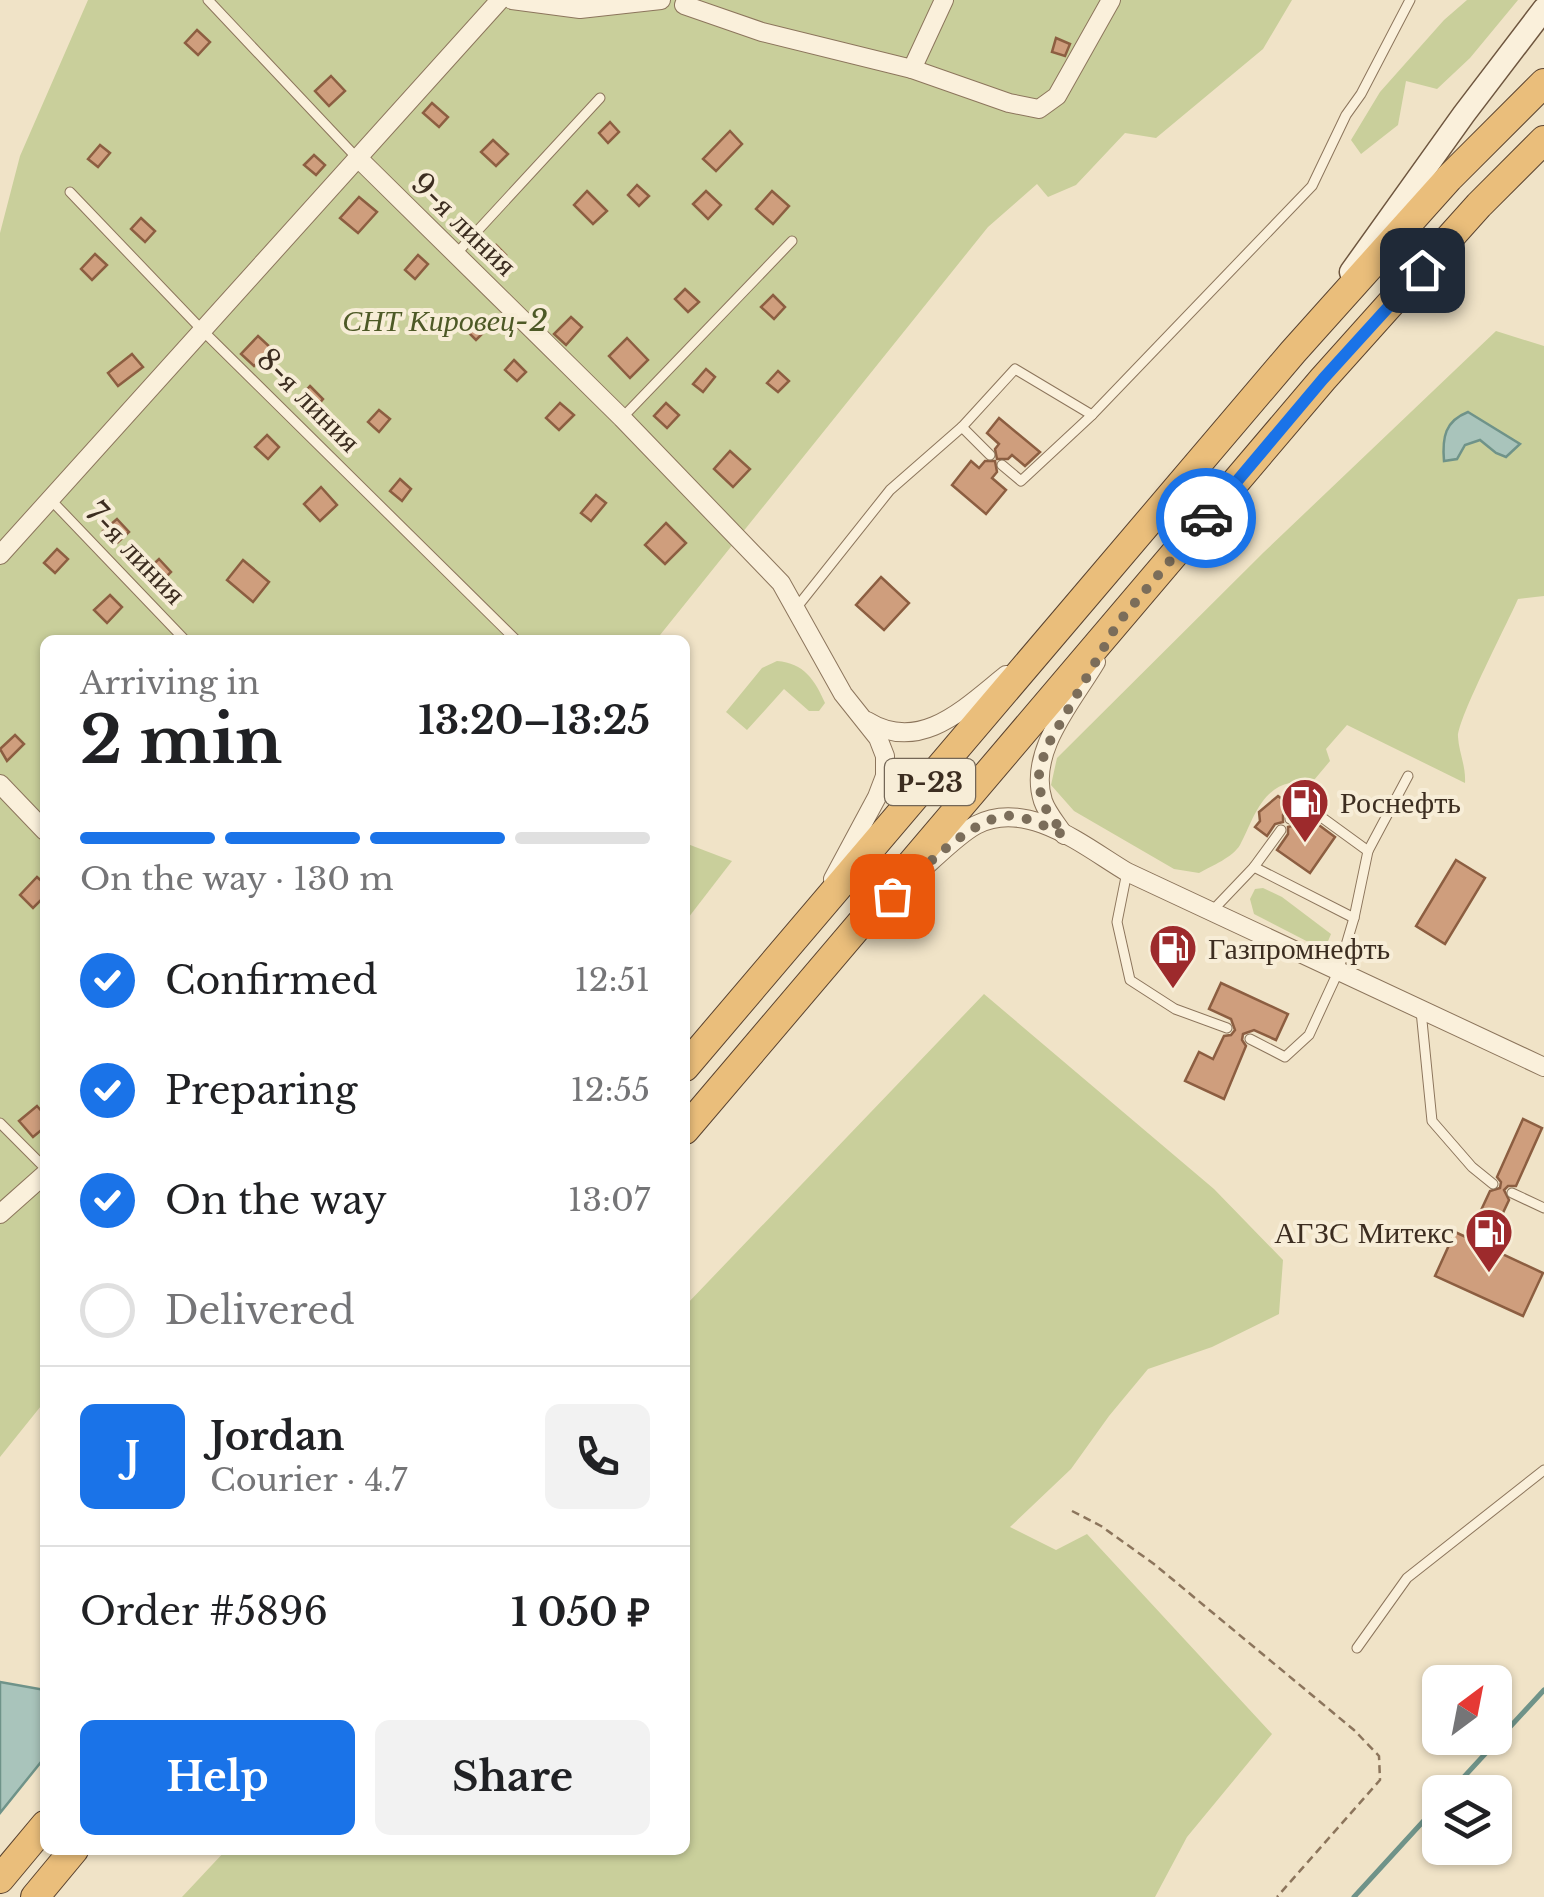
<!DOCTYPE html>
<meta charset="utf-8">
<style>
body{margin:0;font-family:"Libre Baskerville",serif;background:#f2f2f2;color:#202124;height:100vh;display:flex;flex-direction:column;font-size:38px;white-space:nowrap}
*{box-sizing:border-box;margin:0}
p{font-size:32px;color:#757577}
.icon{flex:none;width:55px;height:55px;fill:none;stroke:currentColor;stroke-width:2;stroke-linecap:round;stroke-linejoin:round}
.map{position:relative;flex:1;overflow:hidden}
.details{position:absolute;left:40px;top:635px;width:650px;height:1220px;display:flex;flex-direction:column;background:#fff;border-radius:15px;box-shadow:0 2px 8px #0004}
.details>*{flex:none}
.needle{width:65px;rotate:32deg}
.fabs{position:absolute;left:1422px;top:1665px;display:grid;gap:20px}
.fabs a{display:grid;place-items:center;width:90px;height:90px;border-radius:15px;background:#fff;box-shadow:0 2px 8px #0004;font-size:50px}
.pin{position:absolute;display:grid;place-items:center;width:85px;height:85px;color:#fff;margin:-42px;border-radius:20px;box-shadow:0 5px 15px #0006}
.courier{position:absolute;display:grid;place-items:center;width:100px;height:100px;margin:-50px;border:8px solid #1a73e8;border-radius:50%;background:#fff;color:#222;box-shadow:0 2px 12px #0007}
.headline em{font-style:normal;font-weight:800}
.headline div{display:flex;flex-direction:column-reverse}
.headline{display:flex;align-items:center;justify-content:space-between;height:170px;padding:0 40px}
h1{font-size:65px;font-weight:800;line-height:75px}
.bar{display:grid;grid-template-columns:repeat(4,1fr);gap:15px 10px;align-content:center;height:120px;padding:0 40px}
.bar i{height:12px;border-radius:8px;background:#e0e0e0}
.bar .selected{background:#1a73e8}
.bar p{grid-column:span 4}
.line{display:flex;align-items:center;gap:25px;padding:0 40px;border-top:2px solid #e0e0e0}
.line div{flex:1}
.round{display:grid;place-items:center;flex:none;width:105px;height:105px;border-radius:15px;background:#f2f2f2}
ol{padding:0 40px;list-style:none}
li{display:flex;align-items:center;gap:30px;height:110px}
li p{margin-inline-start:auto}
li .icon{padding:10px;border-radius:50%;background:#1a73e8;color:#fff;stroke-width:4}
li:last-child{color:#757577}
li i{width:55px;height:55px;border:5px solid #e0e0e0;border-radius:50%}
.cta{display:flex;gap:20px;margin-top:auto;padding:20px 40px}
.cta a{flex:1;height:115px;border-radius:15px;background:#1a73e8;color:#fff;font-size:40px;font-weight:800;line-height:115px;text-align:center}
.cta a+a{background:#f2f2f2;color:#202124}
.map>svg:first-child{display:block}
.green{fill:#c9cf9b}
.water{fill:#a9c4bb;stroke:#6f9389;stroke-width:2.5}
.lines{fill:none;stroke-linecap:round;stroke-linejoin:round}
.stream{stroke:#6f9389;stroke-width:5}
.building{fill:#cf9e7d;stroke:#8c5e41;stroke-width:2.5}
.service-casing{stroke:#8c755c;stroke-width:11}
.minor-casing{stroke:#8c755c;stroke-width:20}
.secondary-casing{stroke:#6e563f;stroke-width:25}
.trunk-casing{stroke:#5a4330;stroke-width:30}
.path{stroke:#8c755c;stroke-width:2.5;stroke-dasharray:8 5;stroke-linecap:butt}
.service{stroke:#faf0db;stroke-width:9}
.minor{stroke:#faf0db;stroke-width:18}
.secondary{stroke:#faf0db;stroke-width:22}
.trunk{stroke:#eabe7b;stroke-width:28}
.done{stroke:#7b6d5a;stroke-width:10;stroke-dasharray:0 18}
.route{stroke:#1a73e8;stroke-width:12}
.labels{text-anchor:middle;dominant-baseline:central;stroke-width:8;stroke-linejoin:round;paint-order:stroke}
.shield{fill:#f7edd7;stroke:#746757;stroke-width:2.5}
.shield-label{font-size:28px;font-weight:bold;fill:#3c2d20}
.street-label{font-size:30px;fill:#3c2d20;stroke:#f7edd7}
.park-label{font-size:30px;font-style:italic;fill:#4d5926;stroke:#f7edd7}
.poi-label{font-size:30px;fill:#3c2d20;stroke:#f7edd7;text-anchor:start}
</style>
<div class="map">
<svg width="1544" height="1897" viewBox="0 0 1544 1897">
<rect width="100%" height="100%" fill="#f0e3c7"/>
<g class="green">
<polygon points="88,0 1292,0 1263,49 1156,138 1125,133 1076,185 1048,197 1037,184 988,227 656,640 45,640 45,1401 0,1457 0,233 20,156"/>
<polygon points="1467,0 1518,0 1470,58 1437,89 1406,81 1398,125 1361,154 1351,140 1380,92 1444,20"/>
<path d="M1496,331L1544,346V596L1518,599C1508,622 1457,720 1458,737C1459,753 1466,766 1465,783L1347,725L1326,749L1330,761L1304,792L1290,783C1260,789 1252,823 1240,845C1233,857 1212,866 1199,873L1174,869L1074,811L1051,785L1057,758L1264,552Z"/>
<path d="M777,661C804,663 815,680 825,703L819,711H809L784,689L747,730L726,712L762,668Z"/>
<polygon points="685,843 732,861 685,922"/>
<polygon points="1263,888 1282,897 1331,934 1326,946 1318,947 1254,914 1250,899 1255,889"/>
<polygon points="984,994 1214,1189 1283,1260 1279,1314 1212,1347 1148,1369 1109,1416 1071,1469 1010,1527 1056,1550 1087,1534 1272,1734 1187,1837 1155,1897 182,1897 226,1850 685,1850 685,1306"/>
</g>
<g class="water">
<path d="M1468,412L1520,444L1506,457L1496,453L1480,440L1465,445L1457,459L1444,461C1442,437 1445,421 1468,412Z"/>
<polygon points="0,1682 45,1690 45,1757 0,1813"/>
</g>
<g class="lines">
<g class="stream">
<polyline points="1450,1792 1544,1690"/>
<polyline points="1354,1897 1440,1803"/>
</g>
</g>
<g class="building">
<polygon points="197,30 210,42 198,55 185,43"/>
<polygon points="1056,38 1070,44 1065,56 1052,52"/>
<polygon points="331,76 345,91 329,106 315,91"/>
<polygon points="432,103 448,117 439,127 423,113"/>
<polygon points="610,122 619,132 608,143 599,133"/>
<polygon points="730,131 742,144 716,171 703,159"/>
<polygon points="493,140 508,154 496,166 481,152"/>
<polygon points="100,145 110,153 98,167 88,159"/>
<polygon points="314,155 325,165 316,175 304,165"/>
<polygon points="637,185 649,196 639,206 628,195"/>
<polygon points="587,191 607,211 593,224 574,205"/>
<polygon points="706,191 721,205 708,219 693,204"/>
<polygon points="772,191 789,206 773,224 756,209"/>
<polygon points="359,197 377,212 358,233 340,218"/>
<polygon points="141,218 155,231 145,242 131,229"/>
<polygon points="496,245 506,255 495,267 485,257"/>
<polygon points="95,254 107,265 92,280 81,269"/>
<polygon points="418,255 428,264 415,279 405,270"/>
<polygon points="685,289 699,302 688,312 675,299"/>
<polygon points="773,295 785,307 774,319 761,307"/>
<polygon points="571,317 582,327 566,345 554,334"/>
<polygon points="476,319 487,329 476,340 466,330"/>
<polygon points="258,336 271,348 254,366 241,354"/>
<polygon points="627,338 648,360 630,378 609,356"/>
<polygon points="132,354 143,367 118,386 108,373"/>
<polygon points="514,360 526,372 517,381 505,370"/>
<polygon points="706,369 715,377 703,392 693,384"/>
<polygon points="778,371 789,381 778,392 767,383"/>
<polygon points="310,386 323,399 312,412 298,399"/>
<polygon points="560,403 574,415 559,430 546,418"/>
<polygon points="666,403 679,415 667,428 654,416"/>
<polygon points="379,410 390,419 379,432 368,422"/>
<polygon points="999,418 1040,452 1025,466 1012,455 1008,459 997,459 995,449 999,444 987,433"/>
<polygon points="267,435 279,447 268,459 255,447"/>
<polygon points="730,451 750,469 733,487 714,469"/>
<polygon points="971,461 979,468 985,461 995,461 997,472 992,478 1006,490 986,514 952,485"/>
<polygon points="400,479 411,489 402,501 390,491"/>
<polygon points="321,487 337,505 320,521 304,504"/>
<polygon points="596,495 606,503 591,521 581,513"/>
<polygon points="117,519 129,532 116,544 103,531"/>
<polygon points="666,523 686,543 665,564 645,545"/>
<polygon points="57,549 68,559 55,573 44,563"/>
<polygon points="159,559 171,572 158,585 145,572"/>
<polygon points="243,560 269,582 253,602 227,580"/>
<polygon points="881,577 909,603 884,630 856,605"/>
<polygon points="110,595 122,607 107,623 94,610"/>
<polygon points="15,735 24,744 7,761 0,749"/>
<polygon points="1278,796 1290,805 1283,815 1283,822 1275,824 1267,836 1255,827 1260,821 1259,812"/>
<polygon points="1304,814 1335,837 1310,873 1277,850 1288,834 1288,827 1296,825"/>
<polygon points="1456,860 1485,878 1445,944 1416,926"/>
<polygon points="37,877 45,884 45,896 33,908 20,895"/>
<polygon points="1221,983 1288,1014 1276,1040 1254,1030 1243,1034 1242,1040 1246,1046 1224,1099 1185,1081 1199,1052 1213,1059 1224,1036 1231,1035 1235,1030 1231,1019 1209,1009"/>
<polygon points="37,1106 45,1115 45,1127 33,1137 19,1121"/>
<polygon points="1523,1119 1542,1128 1516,1186 1508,1186 1504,1190 1509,1200 1487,1247 1543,1273 1523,1316 1435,1276 1455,1232 1468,1238 1490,1191 1500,1188 1501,1182 1497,1177"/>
</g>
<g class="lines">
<g class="service-casing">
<g id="service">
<polyline points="208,0 357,158"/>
<polyline points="70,192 202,330 516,640"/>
<polyline points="456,254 600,98"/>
<polyline points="622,418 792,241"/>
<polyline points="962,427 990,455"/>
<polyline points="1002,465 1021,481 1092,415 1312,186 1346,115 1361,94 1410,0"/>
<polyline points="51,500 185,640"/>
<polyline points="797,607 890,490 962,427 1015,369 1092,415"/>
<polyline points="1368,851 1408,776"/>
<polyline points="1254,867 1354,918"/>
<polyline points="1127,872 1117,922 1130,980 1175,1009 1227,1028"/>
<polyline points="1213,910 1254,867 1281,830"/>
<polyline points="1421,1011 1432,1121 1472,1167 1493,1184"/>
<polyline points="1250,1039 1285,1057 1309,1035 1338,972 1354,918 1368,851 1302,803 1290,819"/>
<polyline points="0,1123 45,1168"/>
<polyline points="1512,1193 1544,1208"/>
<polyline points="1357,1648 1407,1578 1544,1470"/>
</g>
</g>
<g class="minor-casing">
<g id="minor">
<polyline points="512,0 580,9 661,0"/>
<polyline points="686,0 684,5 762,32 912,69 944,0"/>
<polyline points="912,69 1009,103 1039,109 1057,96 1111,0"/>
<polyline points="358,158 622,418 781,583 843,694 878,738 885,756 885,776 877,797 833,879"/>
<polyline points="0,555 500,0"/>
<path d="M867,721C920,754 965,708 1006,675"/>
<polyline points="0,784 45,831"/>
<path d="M1064,835C1057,824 1047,813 1043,801C1027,752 1073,701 1096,662"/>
<path d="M909,881C929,865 954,837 976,825C1027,798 1085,847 1127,872L1544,1067"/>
<polyline points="0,1214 45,1174"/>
</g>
</g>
<g class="secondary-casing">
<polyline id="secondary" points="1351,272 1464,114 1544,9"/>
</g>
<g class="trunk-casing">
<g id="trunk">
<polyline points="685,1067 1293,352 1449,178 1544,83"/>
<polyline points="685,1130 1323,379 1479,205 1544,140"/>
<polyline points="0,1879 45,1825"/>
<polyline points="35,1897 74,1850"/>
</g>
</g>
<polyline class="path" points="1072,1511 1101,1526 1154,1564 1354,1730 1379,1756 1380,1780 1277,1897"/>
<use href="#service" class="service"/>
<use href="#minor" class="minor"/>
<use href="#secondary" class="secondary"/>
<use href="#trunk" class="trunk"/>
</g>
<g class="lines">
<path class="done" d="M892,896C920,872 977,812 1013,816C1031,818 1048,828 1064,835L1044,806L1040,790L1039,773L1046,748L1118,623L1206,518"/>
<polyline class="route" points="1206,518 1323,379 1422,270"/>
</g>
<defs>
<g id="fuel-pin" transform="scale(2.5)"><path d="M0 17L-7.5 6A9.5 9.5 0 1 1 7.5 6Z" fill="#9d2a2c" stroke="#f7edd7"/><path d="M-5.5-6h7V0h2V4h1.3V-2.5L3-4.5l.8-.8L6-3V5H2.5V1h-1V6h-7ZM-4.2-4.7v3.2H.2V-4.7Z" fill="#fff"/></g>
</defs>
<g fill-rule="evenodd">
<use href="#fuel-pin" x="1305" y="802"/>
<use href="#fuel-pin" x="1173" y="948"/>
<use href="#fuel-pin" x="1489" y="1232"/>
</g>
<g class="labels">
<rect class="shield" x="885" y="759" width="90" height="46" rx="8"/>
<g class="shield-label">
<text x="930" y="782">Р-23</text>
</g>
<g class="street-label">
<text transform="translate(464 224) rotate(44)">9-я линия</text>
<text transform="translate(309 400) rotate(45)">8-я линия</text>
<text transform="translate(136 553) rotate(46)">7-я линия</text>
</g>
<g class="park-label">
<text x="445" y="320">СНТ Кировец-2</text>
</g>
<g class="poi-label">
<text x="1340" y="802">Роснефть</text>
<text x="1208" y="948">Газпромнефть</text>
<text x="1454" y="1232" text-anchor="end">АГЗС Митекс</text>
</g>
</g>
</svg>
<div class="fabs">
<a><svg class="needle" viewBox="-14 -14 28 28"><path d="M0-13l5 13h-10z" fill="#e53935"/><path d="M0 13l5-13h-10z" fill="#757577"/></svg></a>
<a><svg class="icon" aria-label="layers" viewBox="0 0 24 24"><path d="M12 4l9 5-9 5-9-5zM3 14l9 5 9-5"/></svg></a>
</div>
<div class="pin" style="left:892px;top:896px;background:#ea580c"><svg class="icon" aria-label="bag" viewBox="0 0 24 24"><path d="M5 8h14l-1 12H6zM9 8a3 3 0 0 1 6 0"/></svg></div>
<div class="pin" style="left:1422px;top:270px;background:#1f2937"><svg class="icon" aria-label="home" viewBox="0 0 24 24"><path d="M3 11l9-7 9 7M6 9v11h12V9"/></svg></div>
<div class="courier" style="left:1206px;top:518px"><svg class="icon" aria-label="car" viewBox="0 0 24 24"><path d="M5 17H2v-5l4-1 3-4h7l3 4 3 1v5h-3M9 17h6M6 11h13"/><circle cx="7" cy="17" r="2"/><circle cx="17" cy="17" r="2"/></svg></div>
<section class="details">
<div class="headline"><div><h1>2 min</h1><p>Arriving in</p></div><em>13:20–13:25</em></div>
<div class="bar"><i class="selected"></i><i class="selected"></i><i class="selected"></i><i></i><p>On the way · 130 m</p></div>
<ol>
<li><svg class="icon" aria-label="check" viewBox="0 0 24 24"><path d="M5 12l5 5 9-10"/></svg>Confirmed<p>12:51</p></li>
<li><svg class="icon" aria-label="check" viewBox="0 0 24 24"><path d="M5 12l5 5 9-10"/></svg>Preparing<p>12:55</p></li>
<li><svg class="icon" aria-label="check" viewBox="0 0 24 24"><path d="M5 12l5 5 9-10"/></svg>On the way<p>13:07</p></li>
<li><i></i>Delivered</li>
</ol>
<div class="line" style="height:180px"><b class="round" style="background:#1a73e8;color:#fff">J</b><div><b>Jordan</b><p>Courier · 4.7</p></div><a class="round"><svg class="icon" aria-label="phone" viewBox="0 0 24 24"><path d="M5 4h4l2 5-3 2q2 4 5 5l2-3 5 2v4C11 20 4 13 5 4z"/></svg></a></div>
<div class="line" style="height:130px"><div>Order #5896</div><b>1 050 ₽</b></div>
<div class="cta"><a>Help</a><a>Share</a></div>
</section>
</div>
